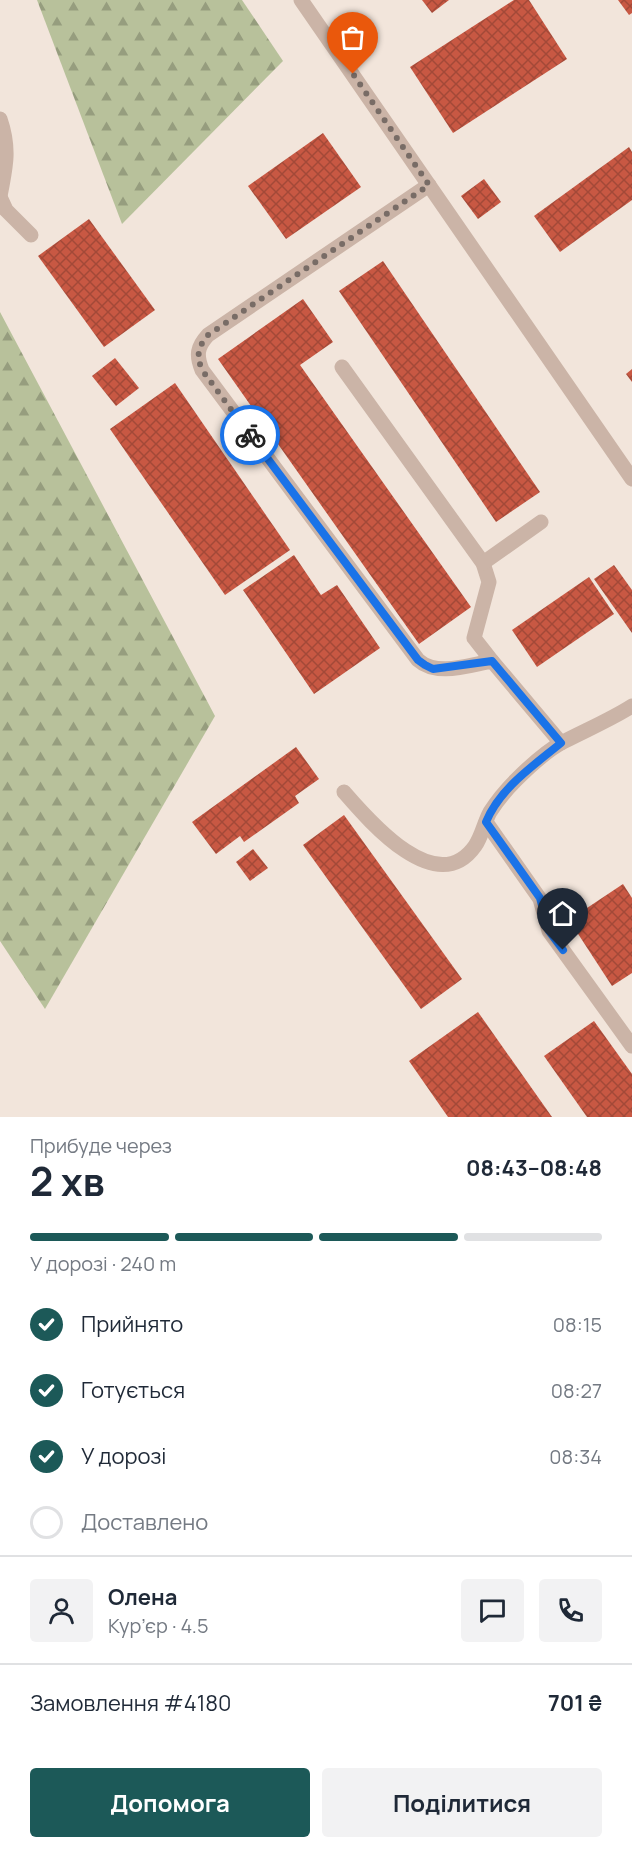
<!DOCTYPE html>
<html lang="uk">
<meta charset="utf-8">
<style>
body{margin:0;font-family:Manrope,sans-serif;background:#f2f2f3;color:#1f2937;height:100vh;display:flex;flex-direction:column;font-size:22px;white-space:nowrap}
*{box-sizing:border-box;margin:0}
p{font-size:20px;color:#747a83}
.icon{flex:none;width:33px;height:33px;fill:none;stroke:currentColor;stroke-width:2;stroke-linecap:round;stroke-linejoin:round}
.map{position:relative;height:1117px;overflow:hidden}
.sheet{display:flex;flex-direction:column;background:#fff;flex:1}
.sheet>*{flex:none}
.pin{position:absolute;display:grid;place-items:center;width:51px;height:51px;color:#fff;margin:-62px -26px;border-radius:50% 50% 50% 0;rotate:-45deg;box-shadow:0 0 6px #0007}
.pin .icon{rotate:45deg}
.courier{position:absolute;display:grid;place-items:center;width:60px;height:60px;margin:-30px;border:4px solid #1a73e8;border-radius:50%;background:#fff;color:#222;box-shadow:0 2px 8px #0007}
.headline em{font-style:normal;font-weight:700}
.headline div{display:flex;flex-direction:column-reverse}
.headline{display:flex;align-items:center;justify-content:space-between;height:102px;padding:0 30px}
h1{font-size:39px;font-weight:700;line-height:45px}
.bar{display:grid;grid-template-columns:repeat(4,1fr);gap:9px 6px;align-content:center;height:72px;padding:0 30px}
.bar i{height:8px;border-radius:4px;background:#e0e1e3}
.bar .selected{background:#1c5958}
.bar p{grid-column:span 4}
.line{display:flex;align-items:center;gap:15px;padding:0 30px;border-top:2px solid #e0e1e3}
.line div{flex:1}
.round{display:grid;place-items:center;flex:none;width:63px;height:63px;border-radius:6px;background:#f2f2f3}
ol{padding:0 30px;list-style:none}
li{display:flex;align-items:center;gap:18px;height:66px}
li p{margin-inline-start:auto}
li .icon{padding:6px;border-radius:50%;background:#1c5958;color:#fff;stroke-width:4}
li:last-child{color:#747a83}
li i{width:33px;height:33px;border:3px solid #e0e1e3;border-radius:50%}
.primary-button{display:flex;gap:12px;margin-top:auto;padding:12px 30px}
.primary-button a{flex:1;height:69px;border-radius:6px;background:#1c5958;color:#fff;font-size:24px;font-weight:700;line-height:69px;text-align:center}
.primary-button a+a{background:#f2f2f3;color:#1f2937}
.map>svg:first-child{display:block}
.forest{fill:url(#forest-firs)}
.building{fill:url(#building-cross-hatch)}
.lines{fill:none;stroke-linecap:round;stroke-linejoin:round}
.minor{stroke:#cbb4a7;stroke-width:15}
.done{stroke:#786c66;stroke-width:6;stroke-dasharray:0 10.8}
.route{stroke:#1a73e8;stroke-width:8}
</style>
<div class="map">
<svg width="632" height="1117" viewBox="0 0 632 1117">
<defs>
<pattern id="forest-firs" width="22" height="20" patternUnits="userSpaceOnUse" patternTransform="scale(1.5)"><rect width="22" height="20" fill="#b8c19b"/><path d="M5 1l3.5 6h-7zM16 11l3.5 6h-7z" fill="#969d7e"/></pattern>
<pattern id="building-cross-hatch" width="8" height="8" patternUnits="userSpaceOnUse" patternTransform="scale(1.5)"><rect width="8" height="8" fill="#c85843"/><path d="M0 0l8 8M0 8l8-8" fill="none" stroke="#a34938"/></pattern>
</defs>
<rect width="100%" height="100%" fill="#f2e5db"/>
<g class="forest">
<polygon points="37,0 242,0 283,61 122,224"/>
<polygon points="0,312 215,716 45,1009 0,941"/>
</g>
<g class="building">
<polygon points="422,0 449,0 432,13"/>
<polygon points="514,0 529,0 567,59 453,133 410,67"/>
<polygon points="618,0 632,0 632,13 629,15"/>
<polygon points="323,133 361,187 286,239 248,186"/>
<polygon points="629,147 632,152 632,200 560,252 534,216"/>
<polygon points="484,179 501,202 478,219 461,196"/>
<polygon points="89,219 155,310 104,347 38,256"/>
<polygon points="383,261 540,492 496,522 339,291"/>
<polygon points="303,299 333,342 300,365 471,607 419,644 218,359"/>
<polygon points="115,358 139,388 116,406 92,376"/>
<polygon points="632,369 632,382 626,374"/>
<polygon points="175,383 290,550 225,595 110,429"/>
<polygon points="294,555 321,595 337,585 380,648 314,694 243,590"/>
<polygon points="614,565 632,590 632,633 594,579"/>
<polygon points="589,577 614,614 537,667 512,630"/>
<polygon points="296,747 319,779 295,796 299,803 244,842 240,836 216,854 192,822"/>
<polygon points="344,815 462,979 421,1009 303,845"/>
<polygon points="253,849 268,868 250,881 236,862"/>
<polygon points="623,884 632,898 632,973 612,986 569,920"/>
<polygon points="478,1012 552,1117 448,1117 409,1061"/>
<polygon points="594,1021 632,1074 632,1117 587,1117 544,1056"/>
</g>
<g class="lines">
<g class="minor">
<polyline points="301,0 632,479"/>
<path d="M0,119C10,148 6,166 0,196"/>
<path d="M429,185L208,335C197,347 196,355 202,370L418,660C437,677 469,665 492,661L561,743"/>
<polyline points="0,197 6,210 31,235"/>
<polyline points="342,367 483,563 489,582 474,638 492,661"/>
<polyline points="483,563 541,522"/>
<path d="M344,792C370,822 437,900 475,846C482,836 484,823 490,812C497,801 507,789 516,780C528,768 548,750 563,742C586,730 610,720 632,706"/>
<polyline points="486,822 540,899 549,931 632,1046"/>
</g>
</g>
<g class="lines">
<path class="done" d="M250,435L202,370C196,355 198,347 208,335L429,185L353,74"/>
<path class="route" d="M250,435L418,660L425,665L433,669L492,661L561,743C533,766 500,788 486,822L540,898L549,931L563,950"/>
</g>
</svg>
<div class="pin" style="left:353px;top:74px;background:#ea580c"><svg class="icon" aria-label="bag" viewBox="0 0 24 24"><path d="M5 8h14l-1 12H6zM9 8a3 3 0 0 1 6 0"/></svg></div>
<div class="pin" style="left:563px;top:950px;background:#1f2937"><svg class="icon" aria-label="home" viewBox="0 0 24 24"><path d="M3 11l9-7 9 7M6 9v11h12V9"/></svg></div>
<div class="courier" style="left:250px;top:435px"><svg class="icon" aria-label="bike" viewBox="0 0 24 24"><circle cx="6" cy="16" r="4"/><circle cx="18" cy="16" r="4"/><path d="M6 16l4-8h5l3 8M10 8l3 8H6M13 5h3"/></svg></div>
</div>
<section class="sheet">
<div class="headline"><div><h1>2 хв</h1><p>Прибуде через</p></div><em>08:43–08:48</em></div>
<div class="bar"><i class="selected"></i><i class="selected"></i><i class="selected"></i><i></i><p>У дорозі · 240 m</p></div>
<ol>
<li><svg class="icon" aria-label="check" viewBox="0 0 24 24"><path d="M5 12l5 5 9-10"/></svg>Прийнято<p>08:15</p></li>
<li><svg class="icon" aria-label="check" viewBox="0 0 24 24"><path d="M5 12l5 5 9-10"/></svg>Готується<p>08:27</p></li>
<li><svg class="icon" aria-label="check" viewBox="0 0 24 24"><path d="M5 12l5 5 9-10"/></svg>У дорозі<p>08:34</p></li>
<li><i></i>Доставлено</li>
</ol>
<div class="line" style="height:108px"><a class="round"><svg class="icon" aria-label="person" viewBox="0 0 24 24"><circle cx="12" cy="8" r="4"/><path d="M4 21q1-7 8-7t8 7"/></svg></a><div><b>Олена</b><p>Кур’єр · 4.5</p></div><a class="round"><svg class="icon" aria-label="chat" viewBox="0 0 24 24"><path d="M4 5h16v11H9l-5 4z"/></svg></a><a class="round"><svg class="icon" aria-label="phone" viewBox="0 0 24 24"><path d="M5 4h4l2 5-3 2q2 4 5 5l2-3 5 2v4C11 20 4 13 5 4z"/></svg></a></div>
<div class="line" style="height:78px"><div>Замовлення #4180</div><b>701 ₴</b></div>
<div class="primary-button"><a>Допомога</a><a>Поділитися</a></div>
</section>
